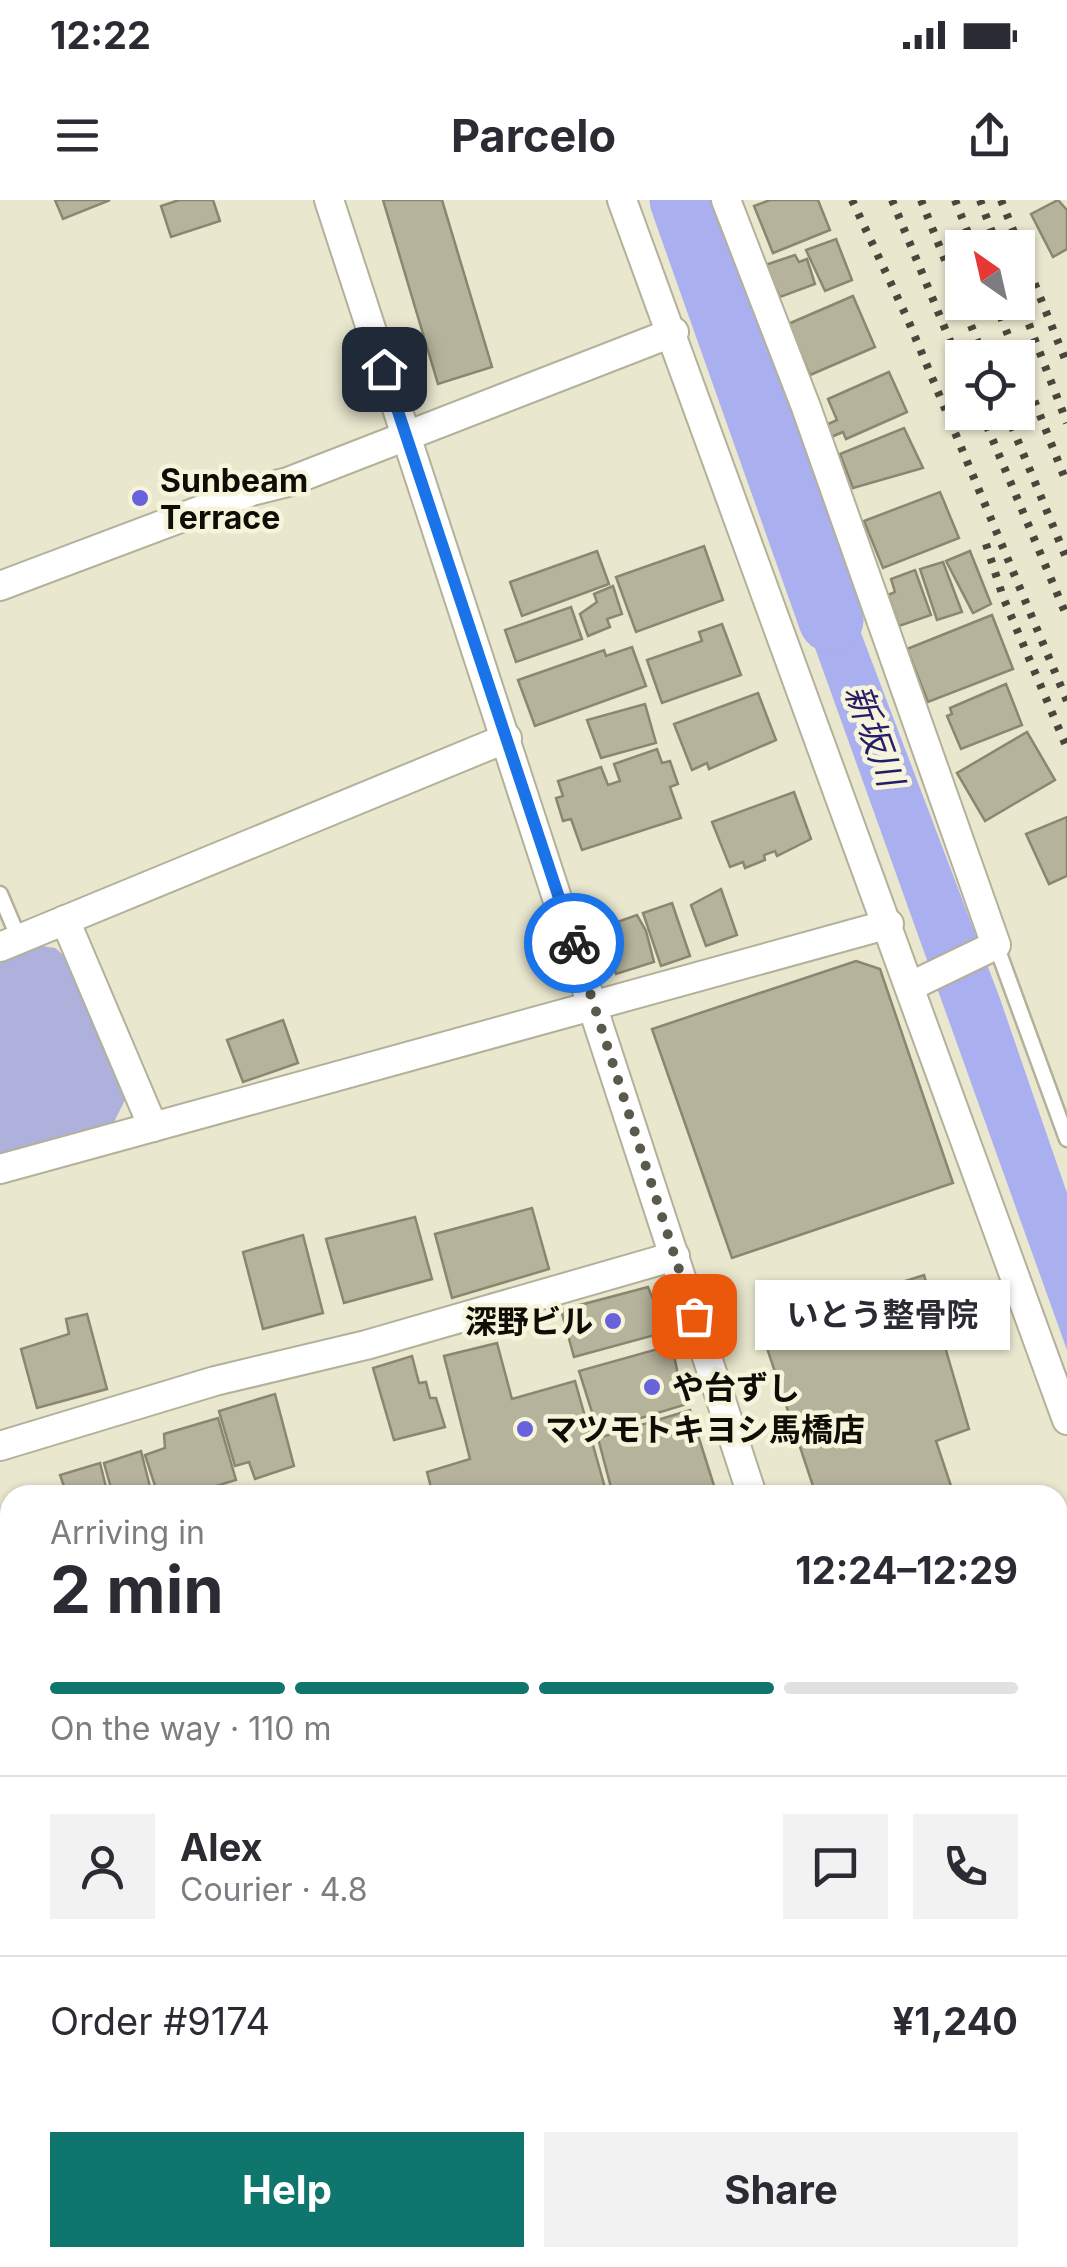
<!DOCTYPE html>
<meta charset="utf-8">
<style>
body{margin:0;font-family:Inter,"Noto Sans JP",sans-serif;background:#f2f2f3;color:#2b2b33;height:100vh;display:flex;flex-direction:column;font-size:38px;white-space:nowrap}
*{box-sizing:border-box;margin:0}
p{font-size:32px;color:#7c7c81}
.icon{flex:none;width:55px;height:55px;fill:none;stroke:currentColor;stroke-width:2;stroke-linecap:round;stroke-linejoin:round}
.map{position:relative;flex:1;overflow:hidden}
.side{position:absolute;left:0px;top:1285px;width:1068px;height:782px;display:flex;flex-direction:column;background:#fff;border-radius:30px 30px 0 0;box-shadow:0 2px 8px #0004}
.side>*{flex:none}
.needle{width:65px;rotate:326deg}
.buttons{position:absolute;left:945px;top:30px;display:grid;gap:20px}
.buttons a{display:grid;place-items:center;width:90px;height:90px;border-radius:0px;background:#fff;box-shadow:0 2px 8px #0004;font-size:50px}
.pin{position:absolute;display:grid;place-items:center;width:85px;height:85px;color:#fff;margin:-42px;border-radius:20px;box-shadow:0 5px 15px #0006}
.courier{position:absolute;display:grid;place-items:center;width:100px;height:100px;margin:-50px;border:8px solid #1a73e8;border-radius:50%;background:#fff;color:#222;box-shadow:0 2px 12px #0007}
.bubble{position:absolute;height:70px;border-radius:0px;background:#fff;box-shadow:0 2px 8px #0004;font-size:32px;font-weight:700;line-height:70px;text-align:center}
.headline em{font-style:normal;font-weight:700}
.headline div{display:flex;flex-direction:column-reverse}
.headline{display:flex;align-items:center;justify-content:space-between;height:170px;padding:0 50px}
h1{font-size:65px;font-weight:700;line-height:75px}
.bar{display:grid;grid-template-columns:repeat(4,1fr);gap:15px 10px;align-content:center;height:120px;padding:0 50px}
.bar i{height:12px;border-radius:8px;background:#e1e1e2}
.bar .selected{background:#0f766e}
.bar p{grid-column:span 4}
.line{display:flex;align-items:center;gap:25px;padding:0 50px;border-top:2px solid #e1e1e2}
.line div{flex:1}
.round{display:grid;place-items:center;flex:none;width:105px;height:105px;border-radius:0px;background:#f2f2f3}
.button{display:flex;gap:20px;margin-top:auto;padding:20px 50px}
.button a{flex:1;height:115px;border-radius:0px;background:#0f766e;color:#fff;font-size:40px;font-weight:700;line-height:115px;text-align:center}
.button a+a{background:#f2f2f3;color:#2b2b33}
.status{display:flex;justify-content:space-between;align-items:center;height:70px;padding:0 50px;background:#fff;direction:ltr}
.status svg{height:28px;fill:currentColor}
header{display:flex;justify-content:space-between;align-items:center;height:130px;padding:0 50px;background:#fff;font-size:45px;font-weight:700}
.map>svg:first-child{display:block}
.green{fill:#adb1dc}
.water{fill:#aaafef}
.lines{fill:none;stroke-linecap:round;stroke-linejoin:round}
.river{stroke:#aaafef;stroke-width:65}
.building{fill:#b5b39b;stroke:#898770;stroke-width:2.5}
.lane-casing{stroke:#b3b199;stroke-width:19}
.street-casing{stroke:#b3b199;stroke-width:32}
.secondary-casing{stroke:#b3b199;stroke-width:42}
.lane{stroke:#fff;stroke-width:14}
.street{stroke:#fff;stroke-width:28}
.secondary{stroke:#fff;stroke-width:38}
.rail{stroke:#48473b;stroke-width:8;stroke-dasharray:5 10;stroke-linecap:butt}
.done{stroke:#5b594c;stroke-width:10;stroke-dasharray:0 18}
.route{stroke:#1a73e8;stroke-width:12}
.poi-dot{fill:#6863dd;stroke:#f6f5db;stroke-width:4}
.labels{text-anchor:middle;dominant-baseline:central;stroke-width:9;stroke-linejoin:round;paint-order:stroke}
.poi-label{font-size:32px;font-weight:bold;fill:#0e0d06;stroke:#f6f5db;text-anchor:start}
.water-label{font-size:35px;font-style:italic;fill:#251e66;stroke:#f6f5db}
</style>
<div class="status"><b>12:22</b><svg viewBox="0 0 49 12"><path d="M0 12V9h3v3zM5 12V6h3v6zM10 12V3h3v9zM15 12V0h3v12zM26 1h20v11H26zM47 4h2v5h-2z"/></svg></div>
<header><svg class="icon" aria-label="menu" viewBox="0 0 24 24"><path d="M4 6h16M4 12h16M4 18h16"/></svg>Parcelo<svg class="icon" aria-label="share" viewBox="0 0 24 24"><path d="M12 15V3M7 8l5-5 5 5M5 13v7h14v-7"/></svg></header>
<div class="map">
<svg width="1067" height="2067" viewBox="0 0 1067 2067">
<rect width="100%" height="100%" fill="#e9e7ce"/>
<g class="green">
<polygon points="42,746 55,748 68,759 125,900 113,924 0,955 0,763"/>
<polygon points="1067,1411 1067,1944 1058,1940 1058,1414"/>
</g>
<polygon class="water" points="823,333 999,796 1067,993 1067,1150 777,342"/>
<g class="lines">
<polyline class="river" points="682,0 831,420"/>
</g>
<g class="building">
<polygon points="55,0 110,0 63,19"/>
<polygon points="179,0 213,0 220,21 171,37 161,6"/>
<polygon points="383,0 442,0 492,167 438,184"/>
<polygon points="770,0 818,0 830,30 773,53 754,6"/>
<polygon points="1058,0 1067,10 1067,49 1053,57 1031,14"/>
<polygon points="836,39 852,80 825,91 806,50"/>
<polygon points="795,55 799,62 807,59 815,84 780,97 765,65"/>
<polygon points="853,96 875,147 810,175 788,124"/>
<polygon points="889,172 907,212 846,239 843,232 831,237 826,225 837,220 828,199"/>
<polygon points="904,228 923,268 853,288 840,254"/>
<polygon points="940,292 959,338 883,368 864,321"/>
<polygon points="704,346 723,400 636,432 616,377"/>
<polygon points="597,351 609,384 522,416 510,382"/>
<polygon points="970,351 991,404 973,413 946,361"/>
<polygon points="943,362 962,412 937,420 920,369"/>
<polygon points="915,370 931,415 899,426 888,395 895,392 891,379"/>
<polygon points="613,386 622,414 607,419 610,427 588,436 580,414 597,402 594,394"/>
<polygon points="571,407 582,439 516,462 505,430"/>
<polygon points="992,415 1013,469 928,502 907,449"/>
<polygon points="722,424 741,475 662,503 647,460 702,441 699,432"/>
<polygon points="632,447 646,486 535,526 518,480 604,450 606,456"/>
<polygon points="1006,484 1022,525 961,549 947,516 952,514 950,508"/>
<polygon points="758,493 776,540 709,569 707,563 692,570 674,524"/>
<polygon points="645,504 656,543 601,558 587,520"/>
<polygon points="1027,532 1055,580 985,621 957,573"/>
<polygon points="657,549 662,563 670,561 678,584 670,587 681,618 582,650 571,619 563,621 556,598 563,596 558,581 601,567 608,585 620,581 614,564"/>
<polygon points="794,592 811,639 777,656 775,651 764,655 765,660 745,668 743,662 730,667 712,622"/>
<polygon points="1067,617 1067,676 1049,684 1026,634"/>
<polygon points="721,689 737,735 706,746 691,705"/>
<polygon points="672,703 690,756 661,766 643,713"/>
<polygon points="637,715 646,731 654,762 616,774 609,752 613,750 603,727"/>
<polygon points="856,761 880,769 953,983 732,1058 652,829"/>
<polygon points="283,820 298,863 243,882 227,840"/>
<polygon points="532,1008 549,1069 452,1098 435,1034"/>
<polygon points="415,1017 432,1079 344,1103 326,1039"/>
<polygon points="303,1035 323,1113 263,1129 243,1052"/>
<polygon points="924,1075 969,1229 936,1241 954,1295 816,1295 760,1127"/>
<polygon points="648,1087 666,1132 574,1157 561,1110"/>
<polygon points="87,1114 107,1189 37,1208 21,1149 69,1134 66,1119"/>
<polygon points="497,1143 512,1199 575,1181 607,1295 433,1295 427,1272 470,1259 444,1156"/>
<polygon points="672,1145 684,1205 598,1231 579,1171"/>
<polygon points="412,1156 419,1183 426,1182 430,1198 436,1198 445,1227 394,1240 373,1168"/>
<polygon points="275,1194 294,1266 255,1279 249,1262 235,1266 219,1211"/>
<polygon points="690,1210 717,1295 613,1295 598,1238"/>
<polygon points="218,1218 236,1280 190,1294 188,1287 158,1295 145,1255 165,1248 164,1234"/>
<polygon points="141,1251 152,1295 113,1295 104,1263"/>
<polygon points="100,1263 108,1295 67,1295 60,1275"/>
<polygon points="0,1439 10,1466 10,1474 0,1478"/>
<polygon points="10,1679 10,1752 0,1754 0,1682"/>
<polygon points="10,1911 10,1982 0,1985 0,1914"/>
<polygon points="556,2058 649,2058 651,2067 559,2067"/>
<polygon points="790,2058 819,2058 820,2060 794,2067"/>
<polygon points="820,2058 967,2058 926,2067 824,2067"/>
<polygon points="986,2058 990,2058 993,2067 944,2067"/>
</g>
<g class="lines">
<g class="lane-casing">
<g id="lane">
<polyline points="0,694 19,739"/>
<polyline points="996,745 1067,939"/>
</g>
</g>
<g class="street-casing">
<g id="street">
<polyline points="329,0 752,1295"/>
<polyline points="622,0 1067,1220"/>
<polyline points="726,0 806,207 996,745 911,786"/>
<polyline points="0,386 252,291 288,282 674,132"/>
<polyline points="0,747 507,538"/>
<polyline points="153,927 889,724"/>
<polyline points="0,969 153,927 65,720"/>
<polyline points="0,1246 215,1181 366,1145 675,1056"/>
<polyline points="0,1385 10,1410"/>
<polyline points="0,1516 10,1513"/>
<polyline points="1058,1955 1067,1951"/>
<polyline points="1034,2058 1037,2067"/>
<polyline points="218,2067 261,2058"/>
</g>
</g>
<g class="secondary-casing">
<polyline id="secondary" points="0,1821 10,1818"/>
</g>
<use href="#lane" class="lane"/>
<use href="#street" class="street"/>
<use href="#secondary" class="secondary"/>
<g class="rail">
<polyline points="852,0 908,120 1067,501"/>
<polyline points="892,0 962,170"/>
<polyline points="921,0 984,158"/>
<polyline points="955,0 974,48"/>
<polyline points="980,0 998,48"/>
<polyline points="1001,0 1067,164"/>
<polyline points="1018,96 1067,223"/>
<polyline points="995,102 1017,158"/>
<polyline points="1018,159 1067,284"/>
<polyline points="981,212 1067,417"/>
<polyline points="1006,212 1067,360"/>
<polyline points="986,344 1003,397 1067,548"/>
</g>
</g>
<g class="lines">
<polyline class="done" points="574,743 694,1116"/>
<polyline class="route" points="384,169 574,743"/>
</g>
<g class="poi-dot">
<circle cx="140" cy="298" r="10"/>
<circle cx="613" cy="1121" r="10"/>
<circle cx="652" cy="1187" r="10"/>
<circle cx="525" cy="1229" r="10"/>
</g>
<g class="labels">
<g class="poi-label">
<text x="160" y="280">Sunbeam<tspan x="160" dy="37">Terrace</tspan></text>
<text x="593" y="1121" text-anchor="end">深野ビル</text>
<text x="672" y="1187">や台ずし</text>
<text x="545" y="1229">マツモトキヨシ馬橋店</text>
</g>
<g class="water-label">
<text transform="translate(875 535) rotate(70)">新坂川</text>
</g>
</g>
</svg>
<div class="buttons">
<a><svg class="needle" viewBox="-14 -14 28 28"><path d="M0-13l5 13h-10z" fill="#e53935"/><path d="M0 13l5-13h-10z" fill="#7c7c81"/></svg></a>
<a><svg class="icon" aria-label="locate" viewBox="0 0 24 24"><circle cx="12" cy="12" r="6"/><path d="M12 2v4M12 18v4M2 12h4M18 12h4"/></svg></a>
</div>
<div class="pin" style="left:694px;top:1116px;background:#ea580c"><svg class="icon" aria-label="bag" viewBox="0 0 24 24"><path d="M5 8h14l-1 12H6zM9 8a3 3 0 0 1 6 0"/></svg></div>
<div class="pin" style="left:384px;top:169px;background:#1f2937"><svg class="icon" aria-label="home" viewBox="0 0 24 24"><path d="M3 11l9-7 9 7M6 9v11h12V9"/></svg></div>
<div class="courier" style="left:574px;top:743px"><svg class="icon" aria-label="bike" viewBox="0 0 24 24"><circle cx="6" cy="16" r="4"/><circle cx="18" cy="16" r="4"/><path d="M6 16l4-8h5l3 8M10 8l3 8H6M13 5h3"/></svg></div>
<div class="bubble" style="left:755px;top:1080px;width:255px">いとう整骨院</div>
<section class="side">
<div class="headline"><div><h1>2 min</h1><p>Arriving in</p></div><em>12:24–12:29</em></div>
<div class="bar"><i class="selected"></i><i class="selected"></i><i class="selected"></i><i></i><p>On the way · 110 m</p></div>
<div class="line" style="height:180px"><a class="round"><svg class="icon" aria-label="person" viewBox="0 0 24 24"><circle cx="12" cy="8" r="4"/><path d="M4 21q1-7 8-7t8 7"/></svg></a><div><b>Alex</b><p>Courier · 4.8</p></div><a class="round"><svg class="icon" aria-label="chat" viewBox="0 0 24 24"><path d="M4 5h16v11H9l-5 4z"/></svg></a><a class="round"><svg class="icon" aria-label="phone" viewBox="0 0 24 24"><path d="M5 4h4l2 5-3 2q2 4 5 5l2-3 5 2v4C11 20 4 13 5 4z"/></svg></a></div>
<div class="line" style="height:130px"><div>Order #9174</div><b>¥1,240</b></div>
<div class="button"><a>Help</a><a>Share</a></div>
</section>
</div>
